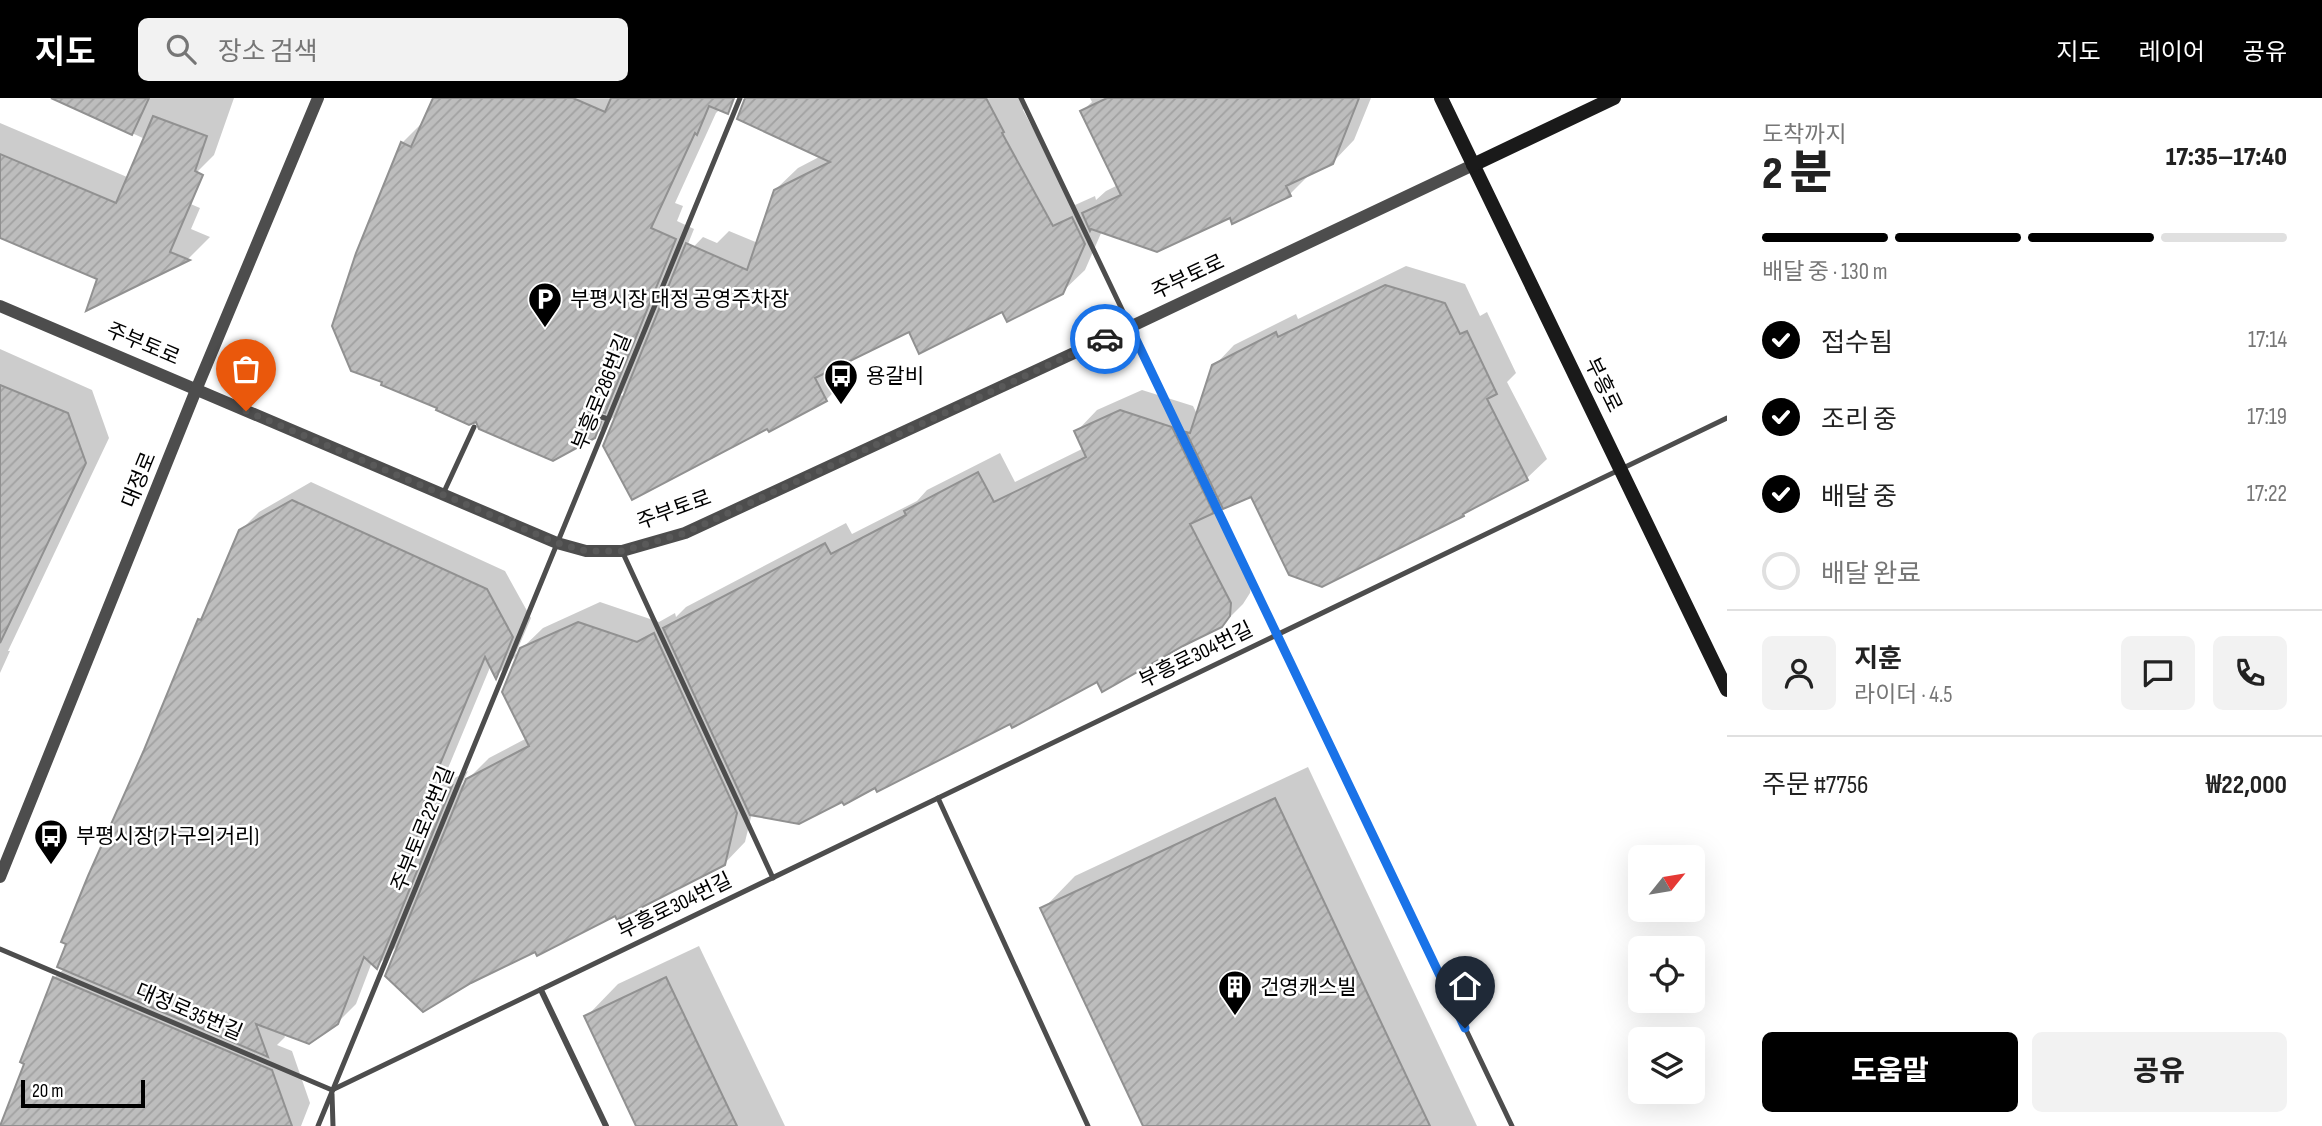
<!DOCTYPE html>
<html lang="ko">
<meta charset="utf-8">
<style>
body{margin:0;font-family:"Sofia Sans Condensed","Noto Sans KR",sans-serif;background:#f2f2f2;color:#222;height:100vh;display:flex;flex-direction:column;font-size:26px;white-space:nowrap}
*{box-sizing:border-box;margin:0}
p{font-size:23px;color:#767676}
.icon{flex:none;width:38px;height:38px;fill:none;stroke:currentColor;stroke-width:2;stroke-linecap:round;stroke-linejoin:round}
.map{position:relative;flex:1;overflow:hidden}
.sheet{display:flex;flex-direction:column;background:#fff;width:595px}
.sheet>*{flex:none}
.needle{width:46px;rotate:60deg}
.fabs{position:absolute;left:1628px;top:747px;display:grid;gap:14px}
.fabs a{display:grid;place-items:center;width:77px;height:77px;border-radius:10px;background:#fff;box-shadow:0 7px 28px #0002;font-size:35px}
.scale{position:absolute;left:21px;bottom:18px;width:124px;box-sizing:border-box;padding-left:7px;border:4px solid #000;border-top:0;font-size:19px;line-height:24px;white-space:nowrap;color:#000;-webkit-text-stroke:5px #fff;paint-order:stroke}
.pin{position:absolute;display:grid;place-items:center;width:60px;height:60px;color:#fff;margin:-72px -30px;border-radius:50% 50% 50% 0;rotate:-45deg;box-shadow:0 0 7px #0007}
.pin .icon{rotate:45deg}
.courier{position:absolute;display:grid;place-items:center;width:70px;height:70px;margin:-35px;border:5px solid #1a73e8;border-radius:50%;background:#fff;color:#222;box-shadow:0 2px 9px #0007}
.summary em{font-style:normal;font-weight:800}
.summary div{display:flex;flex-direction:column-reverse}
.summary{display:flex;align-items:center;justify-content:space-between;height:119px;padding:0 35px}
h1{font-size:46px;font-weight:800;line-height:52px}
.bar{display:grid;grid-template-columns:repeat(4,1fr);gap:10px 7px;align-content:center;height:84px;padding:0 35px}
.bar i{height:9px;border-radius:5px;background:#e0e0e0}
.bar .current{background:#000}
.bar p{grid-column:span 4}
.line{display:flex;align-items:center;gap:18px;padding:0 35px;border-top:2px solid #e0e0e0}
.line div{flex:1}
.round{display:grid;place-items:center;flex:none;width:74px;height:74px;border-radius:10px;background:#f2f2f2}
ol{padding:0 35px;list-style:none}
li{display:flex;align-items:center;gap:21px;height:77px}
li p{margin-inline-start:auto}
li .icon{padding:7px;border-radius:50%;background:#000;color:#fff;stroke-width:4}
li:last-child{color:#767676}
li i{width:38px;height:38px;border:4px solid #e0e0e0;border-radius:50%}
.action{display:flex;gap:14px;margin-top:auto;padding:14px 35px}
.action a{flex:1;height:80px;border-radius:10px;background:#000;color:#fff;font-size:28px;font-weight:800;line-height:80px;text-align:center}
.action a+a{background:#f2f2f2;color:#222}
header{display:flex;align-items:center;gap:42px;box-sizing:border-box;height:98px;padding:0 35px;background:#000;color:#fff}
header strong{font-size:33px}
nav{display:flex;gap:38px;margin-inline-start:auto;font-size:24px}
.search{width:490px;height:63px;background:#f2f2f2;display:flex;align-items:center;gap:18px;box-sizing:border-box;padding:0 24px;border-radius:10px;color:#767676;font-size:26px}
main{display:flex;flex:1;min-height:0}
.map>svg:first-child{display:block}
.shadow{fill:#0003;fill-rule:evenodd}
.building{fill:url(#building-hatch);stroke:#919191;stroke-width:2}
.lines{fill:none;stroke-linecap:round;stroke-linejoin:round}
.service{stroke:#4d4d4d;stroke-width:5}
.pedestrian{stroke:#4d4d4d;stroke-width:6}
.tertiary{stroke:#4d4d4d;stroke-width:12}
.secondary{stroke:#1a1a1a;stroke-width:14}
.done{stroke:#595959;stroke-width:7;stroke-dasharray:0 12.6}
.route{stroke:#1a73e8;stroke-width:9}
.labels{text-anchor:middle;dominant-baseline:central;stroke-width:5;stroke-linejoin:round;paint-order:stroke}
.street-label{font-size:21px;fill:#000;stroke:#fff}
.poi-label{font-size:21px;fill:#000;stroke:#fff;text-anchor:start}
</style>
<header>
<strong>지도</strong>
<div class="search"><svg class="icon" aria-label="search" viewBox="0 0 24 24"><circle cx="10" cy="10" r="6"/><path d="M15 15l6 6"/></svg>장소 검색</div>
<nav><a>지도</a><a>레이어</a><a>공유</a></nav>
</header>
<main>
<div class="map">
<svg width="1727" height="1028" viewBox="0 0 1727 1028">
<defs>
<pattern id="building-hatch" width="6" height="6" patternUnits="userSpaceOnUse" patternTransform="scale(1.75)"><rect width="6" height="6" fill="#bdbdbd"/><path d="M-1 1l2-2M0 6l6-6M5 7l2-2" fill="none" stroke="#a1a1a1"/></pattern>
</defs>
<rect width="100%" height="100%" fill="#fff"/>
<g class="shadow">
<polygon points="55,0 234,0 214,57 192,79 145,41"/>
<path d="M435,0H726L722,9L716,15L675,105L683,108L677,123L694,131L682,161L703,139L717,145L729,133L758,145L775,92L798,70L821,58L779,0H1020L1025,10L1023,12L1075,107L1095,98L1096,102L1106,93L1118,87L1082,13L1092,4L1090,0H1371L1354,42L1332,65L1311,75L1290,96L1230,118L1102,133L1085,172L1062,194L1003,211L909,232L841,265L848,279L826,302L768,328L619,314L593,339L402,45L425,22ZM629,288L625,299L620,297Z"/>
<polygon points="0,25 200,110 191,131 210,139 189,160 89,210 100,180 0,139"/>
<path d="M1406,168L1465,186L1480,218L1487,214L1516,275L1507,284L1547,361L1527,380L1468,411L1463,416L1251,397L1222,405L1215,412L1252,483L1250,495L1243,506L1221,528L1097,582L876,688L843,701L752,715L745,744L724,766L536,852L401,844L377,868L372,864L356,906L337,925L283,934L285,939L277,947L292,953L310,1005L301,1028H1L26,965L54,880L64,871L145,653L199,522L205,516L240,433L259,414L311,384L505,473L531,520L515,557L543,530L600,504L659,524L675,515L676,519L686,509L846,425L852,436L917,403L927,392L1000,355L1015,384L1084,350L1076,334L1097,312L1142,292L1193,308L1198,318L1214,268L1234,247L1296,216L1298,221ZM520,554L527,640L489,660L461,688L468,673L441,687L491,567L496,578Z"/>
<polygon points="0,251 92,292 109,340 8,553 10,553 0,575"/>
<polygon points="1308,669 1477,1028 1145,1028 1043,811 1075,778"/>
<polygon points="699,848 785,1028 638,1028 586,919 618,886"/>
</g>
<g class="building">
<polygon points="51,0 149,0 132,37"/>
<polygon points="433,0 573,0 605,14 611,0 734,0 728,16 709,8 697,37 695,35 651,130 676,141 605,315 593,311 587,314 589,320 601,324 595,340 553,363 479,331 476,324 469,327 436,312 437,310 381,287 382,284 351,273 332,228 356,155 401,44 411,49"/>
<polygon points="745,0 986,0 1004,34 1002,35 1053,128 1072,119 1085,146 1063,196 1007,224 1002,214 919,256 909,234 815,280 827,303 769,334 767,331 632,402 603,348 686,145 747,172 774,92 830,64 737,21"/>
<polygon points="1107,0 1359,0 1333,66 1286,88 1291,98 1232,126 1230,120 1157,154 1091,131 1090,133 1082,115 1121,97 1080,13"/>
<polygon points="153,18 207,38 195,73 203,77 170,154 190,162 86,213 97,181 0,140 0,56 116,105"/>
<polygon points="1385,187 1445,205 1460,236 1467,233 1497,296 1487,301 1528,382 1463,416 1464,418 1322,489 1289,477 1251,399 1223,411 1186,334 1190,335 1212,267 1276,234 1278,239"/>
<polygon points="0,287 68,315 86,365 0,545"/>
<polygon points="1120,312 1172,329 1214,415 1190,426 1231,505 1230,518 1222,529 1183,548 1102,594 1097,584 1012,630 1010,626 877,694 875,690 844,707 842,704 799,726 750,717 663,530 825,445 831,456 906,417 904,413 978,374 994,404 1086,359 1074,333"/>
<polygon points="292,402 487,491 513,539 496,581 485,559 425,702 452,688 377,871 364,859 338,926 309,946 256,926 268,959 57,869 66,846 61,844 88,778 144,652 198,521 201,522 239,432"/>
<polygon points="578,524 637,544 654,535 737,715 725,767 617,822 615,818 537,858 535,854 471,885 423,914 385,878 466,681 529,648 502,594 520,550"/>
<polygon points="1275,700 1430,1028 1143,1028 1040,810"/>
<polygon points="53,879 272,972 292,1028 0,1028 24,966 20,964"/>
<polygon points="666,879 737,1028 636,1028 584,918"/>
</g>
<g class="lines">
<g class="service">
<polyline points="1021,0 1512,1028"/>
<polyline points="592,316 608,321"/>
<polyline points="443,396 474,329"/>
<polyline points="622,453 773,780"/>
<polyline points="938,700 1088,1028"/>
<polyline points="0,851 332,992"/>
<polyline points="332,992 1727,320"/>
<polyline points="332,996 333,1028"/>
<polyline points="318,1028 740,0"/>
</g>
<polyline class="pedestrian" points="541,892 606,1028"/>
<g class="tertiary">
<polyline points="0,208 557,445 586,453 622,453 685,435 1130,229 1473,67"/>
<polyline points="0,779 196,292 318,0"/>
</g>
<g class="secondary">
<polyline points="1441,0 1727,592"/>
<polyline points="1473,67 1614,0"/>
</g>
</g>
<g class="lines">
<polyline class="done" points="246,313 557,445 586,453 622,453 685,435 1105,241"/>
<polyline class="route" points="1105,241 1130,229 1465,930"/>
</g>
<defs>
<g id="parking-pin" transform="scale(1.75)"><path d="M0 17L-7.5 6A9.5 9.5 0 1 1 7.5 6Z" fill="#000" stroke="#fff"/><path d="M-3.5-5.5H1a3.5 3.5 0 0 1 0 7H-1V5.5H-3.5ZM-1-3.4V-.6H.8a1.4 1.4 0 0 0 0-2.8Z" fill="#fff"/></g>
<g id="bus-pin" transform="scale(1.75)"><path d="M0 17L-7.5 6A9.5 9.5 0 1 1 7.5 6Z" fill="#000" stroke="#fff"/><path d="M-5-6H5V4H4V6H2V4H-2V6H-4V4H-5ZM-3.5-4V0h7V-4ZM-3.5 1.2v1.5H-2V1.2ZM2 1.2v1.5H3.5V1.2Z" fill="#fff"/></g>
<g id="building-pin" transform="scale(1.75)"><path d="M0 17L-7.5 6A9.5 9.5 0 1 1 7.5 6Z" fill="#000" stroke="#fff"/><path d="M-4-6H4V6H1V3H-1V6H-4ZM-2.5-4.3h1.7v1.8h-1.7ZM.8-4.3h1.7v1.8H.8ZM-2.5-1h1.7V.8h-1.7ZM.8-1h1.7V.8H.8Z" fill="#fff"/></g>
</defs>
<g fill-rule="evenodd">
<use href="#parking-pin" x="545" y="201"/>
<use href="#bus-pin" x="841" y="278"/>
<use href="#bus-pin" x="51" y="738"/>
<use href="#building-pin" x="1235" y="889"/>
</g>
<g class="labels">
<g class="street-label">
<text transform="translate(1188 179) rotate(-25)">주부토로</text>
<text transform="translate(143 246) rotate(23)">주부토로</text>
<text transform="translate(1603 287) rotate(64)">부흥로</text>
<text transform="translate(602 294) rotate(-68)">부흥로286번길</text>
<text transform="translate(139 382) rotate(-68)">대정로</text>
<text transform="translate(674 412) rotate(-20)">주부토로</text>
<text transform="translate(1196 557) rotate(-26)">부흥로304번길</text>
<text transform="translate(423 731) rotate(-68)">주부토로22번길</text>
<text transform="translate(675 808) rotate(-26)">부흥로304번길</text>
<text transform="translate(189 914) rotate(23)">대정로35번길</text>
</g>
<g class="poi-label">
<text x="570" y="201">부평시장 대정 공영주차장</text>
<text x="866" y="278">용갈비</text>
<text x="76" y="738">부평시장(가구의거리)</text>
<text x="1260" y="889">건영캐스빌</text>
</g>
</g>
</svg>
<div class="fabs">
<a><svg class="needle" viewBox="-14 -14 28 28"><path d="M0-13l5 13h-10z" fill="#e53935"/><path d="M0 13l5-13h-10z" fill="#767676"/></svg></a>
<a><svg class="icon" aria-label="locate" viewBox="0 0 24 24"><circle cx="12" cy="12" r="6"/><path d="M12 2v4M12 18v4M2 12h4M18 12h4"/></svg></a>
<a><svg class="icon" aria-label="layers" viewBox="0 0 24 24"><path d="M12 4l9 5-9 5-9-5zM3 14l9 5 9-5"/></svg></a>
</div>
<div class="scale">20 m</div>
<div class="pin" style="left:246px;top:313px;background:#ea580c"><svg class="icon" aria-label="bag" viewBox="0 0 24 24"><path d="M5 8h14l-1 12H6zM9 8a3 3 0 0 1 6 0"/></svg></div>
<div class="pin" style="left:1465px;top:930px;background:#1f2937"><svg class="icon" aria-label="home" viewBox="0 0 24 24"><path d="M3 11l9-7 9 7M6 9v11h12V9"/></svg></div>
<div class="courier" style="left:1105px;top:241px"><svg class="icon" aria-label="car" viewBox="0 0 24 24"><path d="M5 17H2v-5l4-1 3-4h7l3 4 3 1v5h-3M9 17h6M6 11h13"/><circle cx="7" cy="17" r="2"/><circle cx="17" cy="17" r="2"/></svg></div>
</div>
<section class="sheet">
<div class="summary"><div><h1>2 분</h1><p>도착까지</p></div><em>17:35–17:40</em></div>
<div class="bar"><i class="current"></i><i class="current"></i><i class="current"></i><i></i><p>배달 중 · 130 m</p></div>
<ol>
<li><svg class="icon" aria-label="check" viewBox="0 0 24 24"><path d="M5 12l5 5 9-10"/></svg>접수됨<p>17:14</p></li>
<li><svg class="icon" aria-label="check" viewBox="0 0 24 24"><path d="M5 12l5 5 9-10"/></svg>조리 중<p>17:19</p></li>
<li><svg class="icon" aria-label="check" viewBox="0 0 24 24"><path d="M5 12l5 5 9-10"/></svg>배달 중<p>17:22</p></li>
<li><i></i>배달 완료</li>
</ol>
<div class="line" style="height:126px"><a class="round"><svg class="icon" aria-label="person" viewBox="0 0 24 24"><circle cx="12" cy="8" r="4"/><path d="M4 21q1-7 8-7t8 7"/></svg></a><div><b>지훈</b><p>라이더 · 4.5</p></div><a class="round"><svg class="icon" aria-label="chat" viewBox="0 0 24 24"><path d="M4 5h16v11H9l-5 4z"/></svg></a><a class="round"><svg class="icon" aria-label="phone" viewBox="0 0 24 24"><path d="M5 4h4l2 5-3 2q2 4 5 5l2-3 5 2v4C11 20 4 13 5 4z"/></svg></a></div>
<div class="line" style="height:91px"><div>주문 #7756</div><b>₩22,000</b></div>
<div class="action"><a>도움말</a><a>공유</a></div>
</section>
</main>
